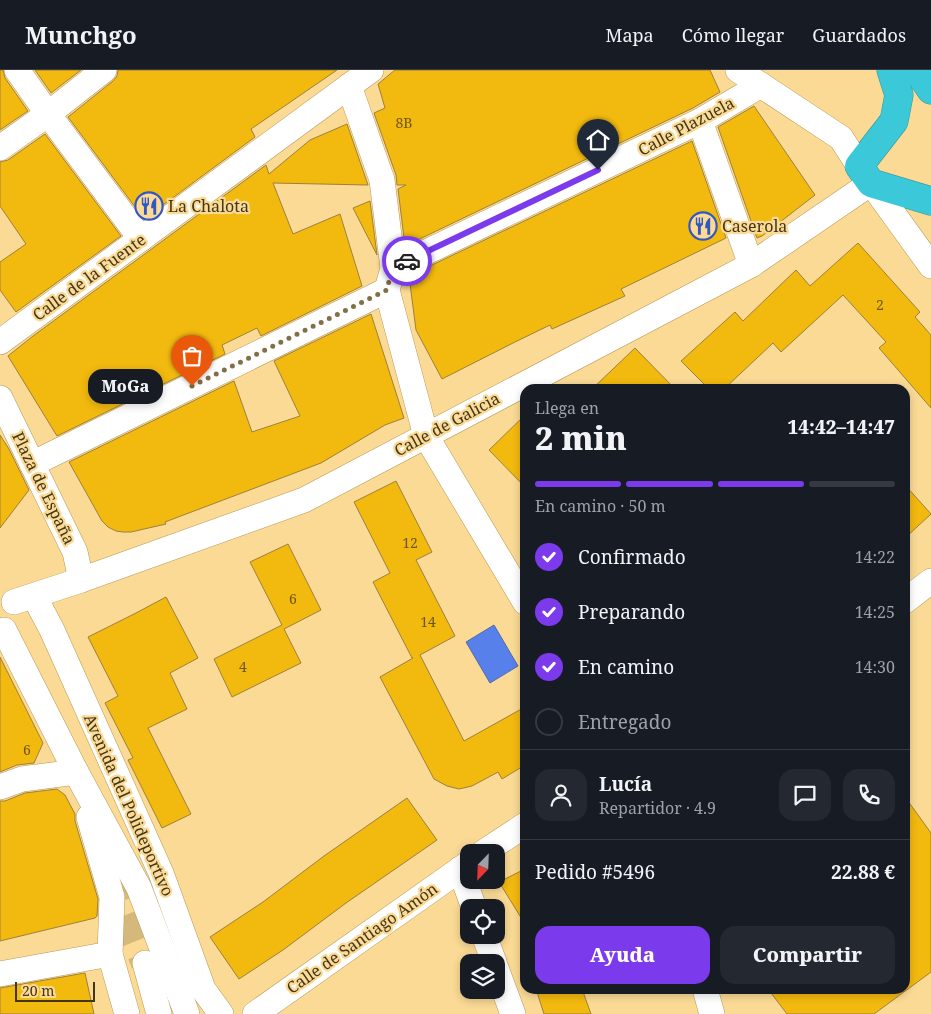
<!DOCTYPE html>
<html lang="es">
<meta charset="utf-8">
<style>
body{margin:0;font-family:"Noto Serif",serif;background:#242831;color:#f1f3f6;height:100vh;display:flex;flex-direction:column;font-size:19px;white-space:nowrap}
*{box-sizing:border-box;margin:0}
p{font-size:16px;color:#9ea1a6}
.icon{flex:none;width:28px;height:28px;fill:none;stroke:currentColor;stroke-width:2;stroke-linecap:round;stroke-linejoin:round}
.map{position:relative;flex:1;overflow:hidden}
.drawer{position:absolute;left:520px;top:314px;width:390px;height:610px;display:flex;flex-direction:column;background:#171b24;border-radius:15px;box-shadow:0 2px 8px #0003}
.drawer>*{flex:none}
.needle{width:32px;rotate:203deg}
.tools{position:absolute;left:460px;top:774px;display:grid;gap:10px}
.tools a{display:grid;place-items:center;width:45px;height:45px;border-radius:10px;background:#171b24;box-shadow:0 2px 8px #0003;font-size:25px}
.scale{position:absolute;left:15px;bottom:12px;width:80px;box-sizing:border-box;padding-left:5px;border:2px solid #423619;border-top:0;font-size:14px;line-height:18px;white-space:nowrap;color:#423619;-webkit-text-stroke:4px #fada95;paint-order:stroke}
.pin{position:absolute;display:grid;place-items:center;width:42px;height:42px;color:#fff;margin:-51px -21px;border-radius:50% 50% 50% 0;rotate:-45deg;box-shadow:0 0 5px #0007}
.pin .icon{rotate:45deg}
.courier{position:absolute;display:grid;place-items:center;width:50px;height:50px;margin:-25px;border:4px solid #7c3aed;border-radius:50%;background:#fff;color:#222;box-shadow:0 1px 6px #0007}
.bubble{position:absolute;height:35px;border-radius:15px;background:#171b24;box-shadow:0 2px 8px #0003;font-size:16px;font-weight:800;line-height:35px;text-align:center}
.head em{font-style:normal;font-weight:800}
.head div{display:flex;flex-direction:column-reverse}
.head{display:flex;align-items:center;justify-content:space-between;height:85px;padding:0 15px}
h1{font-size:32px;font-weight:800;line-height:38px}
.bar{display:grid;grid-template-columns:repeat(4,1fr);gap:8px 5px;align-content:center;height:60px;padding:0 15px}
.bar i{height:6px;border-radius:4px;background:#363941}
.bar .selected{background:#7c3aed}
.bar p{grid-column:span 4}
.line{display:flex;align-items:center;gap:12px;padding:0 15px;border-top:1px solid #363941}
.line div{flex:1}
.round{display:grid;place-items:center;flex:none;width:52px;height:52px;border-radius:15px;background:#242831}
ol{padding:0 15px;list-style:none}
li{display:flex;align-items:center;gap:15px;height:55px}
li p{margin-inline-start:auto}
li .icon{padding:5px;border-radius:50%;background:#7c3aed;color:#fff;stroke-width:4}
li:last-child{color:#9ea1a6}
li i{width:28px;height:28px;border:2px solid #363941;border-radius:50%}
.primary-button{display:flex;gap:10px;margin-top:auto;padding:10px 15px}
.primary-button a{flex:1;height:58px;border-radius:15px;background:#7c3aed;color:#fff;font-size:20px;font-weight:800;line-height:58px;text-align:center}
.primary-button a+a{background:#242831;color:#f1f3f6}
header{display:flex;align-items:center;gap:30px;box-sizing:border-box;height:70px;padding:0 25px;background:#171b24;border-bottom:1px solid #363941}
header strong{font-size:24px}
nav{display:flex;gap:28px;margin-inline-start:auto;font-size:18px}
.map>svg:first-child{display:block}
.water{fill:#5880ea;stroke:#516aab}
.building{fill:#f2b90f;stroke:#9e803c}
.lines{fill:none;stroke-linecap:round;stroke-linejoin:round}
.secondary-tunnel{stroke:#d5b97c;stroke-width:28;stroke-dasharray:28 14;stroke-linecap:butt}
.street-casing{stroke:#b99a57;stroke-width:26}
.highway-casing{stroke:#3d9595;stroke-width:29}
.street{stroke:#fff;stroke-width:25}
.highway{stroke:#3bc8d8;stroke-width:28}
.done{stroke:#826f44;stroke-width:5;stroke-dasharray:0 9}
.route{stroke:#7c3aed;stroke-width:6}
.labels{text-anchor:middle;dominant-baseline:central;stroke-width:4.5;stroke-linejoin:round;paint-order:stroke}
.number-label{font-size:14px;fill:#6e5716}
.street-label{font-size:16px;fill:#423619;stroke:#fada95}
.poi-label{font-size:16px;fill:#423619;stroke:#fada95;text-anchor:start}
</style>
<header>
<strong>Munchgo</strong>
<nav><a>Mapa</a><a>Cómo llegar</a><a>Guardados</a></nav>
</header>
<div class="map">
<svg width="931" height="944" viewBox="0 0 931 944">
<rect width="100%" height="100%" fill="#fada95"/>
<polygon class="water" points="494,555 518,596 490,613 466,572"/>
<g class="building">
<polygon points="0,0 3,0 5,8 28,41 0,60"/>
<polygon points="35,0 81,0 51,23"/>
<polygon points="118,0 337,0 251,59 255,67 144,149 68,47 113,11 117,6"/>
<polygon points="395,0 710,0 720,22 693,38 405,176 398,119 406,115 397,115 396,105 374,43 385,38 378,14"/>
<polygon points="754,36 815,125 762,166 757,168 718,57"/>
<polygon points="347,54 368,115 273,113 293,164 340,144 362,216 261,266 257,258 222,275 225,284 57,366 8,286 33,266 266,95 269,104 310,70"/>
<polygon points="45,64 121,166 16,242 0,220 0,192 26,174 0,136 0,92 8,90"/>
<polygon points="692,71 726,168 621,219 625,226 552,259 550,255 515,272 442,309 416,260 409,206"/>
<polygon points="370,131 377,185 353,138"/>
<polygon points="858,173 920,242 915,247 931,265 931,338 879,278 886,272 843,225 781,282 773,273 724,319 709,319 681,291 735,242 743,251 796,200 810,216"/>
<polygon points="371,244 404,348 385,355 321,393 165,452 166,454 131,462 123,462 116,461 108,457 102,451 69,392 234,311 252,362 300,346 274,291"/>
<polygon points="635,278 675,319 592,319"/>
<polygon points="525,345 525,417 489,380"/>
<polygon points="0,365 9,379 29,420 0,458"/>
<polygon points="396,411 432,482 416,490 455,566 420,585 464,671 525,637 525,695 502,709 498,702 472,716 459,719 447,716 434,709 380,607 413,588 412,588 373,512 390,503 354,432"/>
<polygon points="905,415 931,444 905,468"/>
<polygon points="288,474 321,540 284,559 301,593 232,627 214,589 282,555 250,492"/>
<polygon points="166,527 198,588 170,603 187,639 148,658 191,744 162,758 128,690 133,688 105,633 118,626 88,567 136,543"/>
<polygon points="0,587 43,673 34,693 17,695 0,702"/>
<polygon points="57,719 65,725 75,744 75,751 98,829 97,846 95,848 0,871 0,731 5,731 25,723"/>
<polygon points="905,727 931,763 931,902 874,944 787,944 768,919 905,919"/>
<polygon points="407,728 437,770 346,833 283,880 239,909 210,867 263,832 324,786"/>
<polygon points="525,799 525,854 499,812"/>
<polygon points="85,903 94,944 0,944 0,918"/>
<polygon points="536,919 582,919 591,944 544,944"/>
</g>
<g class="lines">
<polyline class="secondary-tunnel" points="110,806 145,893"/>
<g class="street-casing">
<g id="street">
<polyline points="17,0 48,44 141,169"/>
<polyline points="738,0 841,68 859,96"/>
<polyline points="349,16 382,110 393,198 387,220 426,366 525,532"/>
<polyline points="700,51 751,195"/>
<polyline points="0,78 48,44 104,0"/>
<polyline points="393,198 700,51 761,15"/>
<polyline points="0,272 371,0"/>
<polyline points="0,328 75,482 81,510"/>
<polyline points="32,394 387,220"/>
<polyline points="34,526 52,560 161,803 203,919 221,944"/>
<polyline points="905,531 931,511"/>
<polyline points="14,532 81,510 304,430 751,195 871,113 931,196"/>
<polyline points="4,560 76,702 139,818 187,944"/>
<polyline points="0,717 22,709 76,702"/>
<polyline points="89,747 112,827 110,884 127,944"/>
<polyline points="484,782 525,755"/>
<polyline points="460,799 474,838"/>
<polyline points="484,865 494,892"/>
<polyline points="145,893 159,944"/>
<polyline points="496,898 513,944"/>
<polyline points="0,904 110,884"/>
<polyline points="705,919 712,944"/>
<polyline points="255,944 469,793"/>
</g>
</g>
<g class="highway-casing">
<g id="highway">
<polyline points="891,0 899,25 894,51 859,96 871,113 931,131"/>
<polyline points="917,0 931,20"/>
</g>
</g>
<use href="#street" class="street"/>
<use href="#highway" class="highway"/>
</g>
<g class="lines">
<polyline class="done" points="192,316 387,220 392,198 407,191"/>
<polyline class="route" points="407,191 598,100"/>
</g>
<defs>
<g id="restaurant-ring" transform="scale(1.4375)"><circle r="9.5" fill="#fada95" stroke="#3156c6" stroke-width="1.5"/><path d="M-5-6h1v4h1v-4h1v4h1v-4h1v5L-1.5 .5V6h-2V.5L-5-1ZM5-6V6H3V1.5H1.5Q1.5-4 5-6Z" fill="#3156c6"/></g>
</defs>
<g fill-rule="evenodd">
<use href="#restaurant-ring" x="149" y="136"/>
<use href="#restaurant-ring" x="703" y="156"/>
</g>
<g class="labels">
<g class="number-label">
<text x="404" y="52">8B</text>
<text x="880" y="234">2</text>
<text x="410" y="472">12</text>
<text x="293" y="528">6</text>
<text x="428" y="551">14</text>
<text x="243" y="596">4</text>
<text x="27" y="679">6</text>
</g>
<g class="street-label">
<text transform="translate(686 56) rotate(-28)">Calle Plazuela</text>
<text transform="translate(89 207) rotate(-36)">Calle de la Fuente</text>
<text transform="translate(447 354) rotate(-28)">Calle de Galicia</text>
<text transform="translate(44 418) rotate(64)">Plaza de España</text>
<text transform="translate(129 735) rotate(66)">Avenida del Polideportivo</text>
<text transform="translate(362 868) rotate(-35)">Calle de Santiago Amón</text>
</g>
<g class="poi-label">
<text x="168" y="136">La Chalota</text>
<text x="722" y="156">Caserola</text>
</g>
</g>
</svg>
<div class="tools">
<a><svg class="needle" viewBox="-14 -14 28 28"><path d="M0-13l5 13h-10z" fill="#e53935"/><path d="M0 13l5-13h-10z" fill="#9ea1a6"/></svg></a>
<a><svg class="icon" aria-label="locate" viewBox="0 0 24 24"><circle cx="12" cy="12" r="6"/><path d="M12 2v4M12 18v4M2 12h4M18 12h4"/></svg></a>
<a><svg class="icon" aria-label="layers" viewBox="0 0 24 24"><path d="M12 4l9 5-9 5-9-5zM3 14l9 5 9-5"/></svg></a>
</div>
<div class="scale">20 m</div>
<div class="pin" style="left:192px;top:316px;background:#ea580c"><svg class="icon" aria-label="bag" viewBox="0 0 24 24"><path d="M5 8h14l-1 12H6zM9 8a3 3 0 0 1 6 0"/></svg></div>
<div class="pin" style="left:598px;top:100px;background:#1f2937"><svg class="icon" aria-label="home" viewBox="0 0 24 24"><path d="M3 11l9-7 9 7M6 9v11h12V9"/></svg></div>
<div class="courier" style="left:407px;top:191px"><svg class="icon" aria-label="car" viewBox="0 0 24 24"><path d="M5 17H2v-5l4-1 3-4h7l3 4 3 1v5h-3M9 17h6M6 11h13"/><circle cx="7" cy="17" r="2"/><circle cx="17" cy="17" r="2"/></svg></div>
<div class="bubble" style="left:88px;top:299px;width:75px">MoGa</div>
<section class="drawer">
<div class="head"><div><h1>2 min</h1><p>Llega en</p></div><em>14:42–14:47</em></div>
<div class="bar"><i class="selected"></i><i class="selected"></i><i class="selected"></i><i></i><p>En camino · 50 m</p></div>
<ol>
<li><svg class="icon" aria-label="check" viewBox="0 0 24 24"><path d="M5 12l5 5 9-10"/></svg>Confirmado<p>14:22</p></li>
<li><svg class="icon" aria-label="check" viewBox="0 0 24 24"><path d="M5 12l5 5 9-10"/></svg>Preparando<p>14:25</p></li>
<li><svg class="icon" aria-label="check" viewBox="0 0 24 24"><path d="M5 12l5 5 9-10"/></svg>En camino<p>14:30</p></li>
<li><i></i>Entregado</li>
</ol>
<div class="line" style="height:90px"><a class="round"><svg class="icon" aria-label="person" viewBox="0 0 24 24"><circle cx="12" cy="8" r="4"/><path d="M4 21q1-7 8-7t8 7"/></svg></a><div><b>Lucía</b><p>Repartidor · 4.9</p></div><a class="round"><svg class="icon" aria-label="chat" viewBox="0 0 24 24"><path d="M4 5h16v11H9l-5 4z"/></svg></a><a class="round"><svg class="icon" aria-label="phone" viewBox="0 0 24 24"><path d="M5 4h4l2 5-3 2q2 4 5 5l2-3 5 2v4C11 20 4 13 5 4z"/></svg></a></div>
<div class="line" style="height:65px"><div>Pedido #5496</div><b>22.88 €</b></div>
<div class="primary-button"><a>Ayuda</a><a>Compartir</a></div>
</section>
</div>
